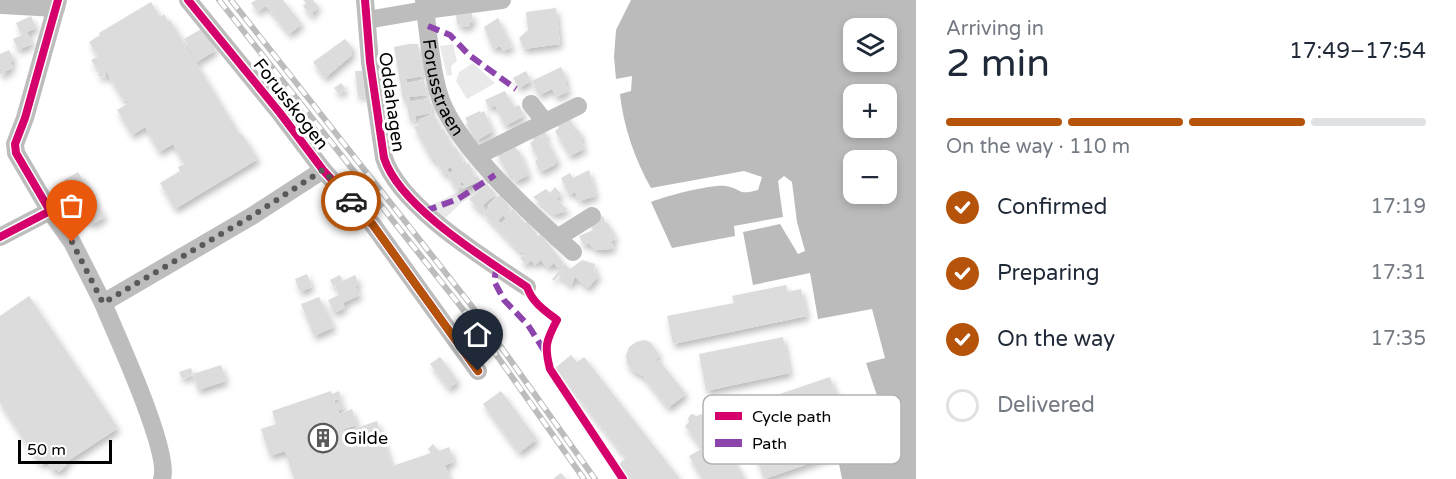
<!DOCTYPE html>
<meta charset="utf-8">
<style>
body{margin:0;font-family:"Varela Round",sans-serif;background:#f2f2f3;color:#1f2937;height:100vh;display:flex;flex-direction:column;font-size:22px;white-space:nowrap}
*{box-sizing:border-box;margin:0}
p{font-size:20px;color:#747a83}
.icon{flex:none;width:33px;height:33px;fill:none;stroke:currentColor;stroke-width:2;stroke-linecap:round;stroke-linejoin:round}
.map{position:relative;flex:1;overflow:hidden}
.panel{display:flex;flex-direction:column;background:#fff;width:540px}
.panel>*{flex:none}
.buttons{position:absolute;left:843px;top:18px;display:grid;gap:12px}
.buttons a{display:grid;place-items:center;width:54px;height:54px;border-radius:12px;background:#fff;box-shadow:0 3px 9px #0003;font-size:30px}
.scale{position:absolute;left:18px;bottom:15px;width:94px;box-sizing:border-box;padding-left:6px;border:3px solid #000;border-top:0;font-size:16px;line-height:21px;white-space:nowrap;color:#000;-webkit-text-stroke:4px #fff;paint-order:stroke}
.pin{position:absolute;display:grid;place-items:center;width:51px;height:51px;color:#fff;margin:-62px -26px;border-radius:50% 50% 50% 0;rotate:-45deg;box-shadow:0 0 6px #0007}
.pin .icon{rotate:45deg}
.courier{position:absolute;display:grid;place-items:center;width:60px;height:60px;margin:-30px;border:4px solid #b45309;border-radius:50%;background:#fff;color:#222;box-shadow:0 2px 8px #0007}
.overview em{font-style:normal;font-weight:600}
.overview div{display:flex;flex-direction:column-reverse}
.overview{display:flex;align-items:center;justify-content:space-between;height:102px;padding:0 30px}
h1{font-size:39px;font-weight:600;line-height:45px}
.bar{display:grid;grid-template-columns:repeat(4,1fr);gap:9px 6px;align-content:center;height:72px;padding:0 30px}
.bar i{height:8px;border-radius:4px;background:#e0e1e3}
.bar .active{background:#b45309}
.bar p{grid-column:span 4}
ol{padding:0 30px;list-style:none}
li{display:flex;align-items:center;gap:18px;height:66px}
li p{margin-inline-start:auto}
li .icon{padding:6px;border-radius:50%;background:#b45309;color:#fff;stroke-width:4}
li:last-child{color:#747a83}
li i{width:33px;height:33px;border:3px solid #e0e1e3;border-radius:50%}
main{display:flex;flex:1;min-height:0}
.map>svg:first-child{display:block}
.green{fill:#e9e9e9}
.water{fill:#bbb;fill-rule:evenodd}
.building{fill:#dcdcdc;filter:url(#shadow)}
.lines{fill:none;stroke-linecap:round;stroke-linejoin:round}
.minor{stroke:#bdbdbd;stroke-width:18}
.rail-casing{stroke:#bdbdbd;stroke-width:6}
.rail{stroke:#fff;stroke-width:4;stroke-dasharray:11;stroke-linecap:butt}
.quiet{stroke:#8e44ad;stroke-width:6;stroke-dasharray:12 6;stroke-linecap:butt}
.cycleway-casing{stroke:#fff;stroke-width:11}
.cycleway{stroke:#d6006c;stroke-width:8}
.done{stroke:#595959;stroke-width:6;stroke-dasharray:0 10.8}
.route{stroke:#b45309;stroke-width:8}
.labels{text-anchor:middle;dominant-baseline:central;stroke-width:6;stroke-linejoin:round;paint-order:stroke}
.street-label{font-size:18px;fill:#000;stroke:#fff}
.poi-label{font-size:18px;fill:#000;stroke:#fff;text-anchor:start}
.key{fill:#fff;stroke:#b2b2b2;stroke-width:1.5}
.key-label{font-size:16px;fill:#000}
</style>
<main>
<div class="map">
<svg width="916" height="479" viewBox="0 0 916 479">
<defs>
<filter id="shadow"><feDropShadow dx="2.5" dy="4.5" stdDeviation="3" flood-color="#0004"/></filter>
</defs>
<rect width="100%" height="100%" fill="#fff"/>
<g class="green">
<polygon points="453,44 457,61 451,66 452,75 447,76 440,46"/>
<polygon points="473,63 495,83 467,99 456,81 459,72"/>
<polygon points="490,176 494,180 460,204 443,220 428,207"/>
</g>
<path class="water" d="M631,0H916V479H842L839,464L893,443L866,363L885,358L872,309L818,319L810,273L753,285L743,232L780,224L798,254L805,251L797,222L792,182L784,176L778,181L783,217L734,226L735,236L672,248L651,202C666,196 711,184 726,186C743,189 737,196 758,190L762,177L744,171L651,188C635,160 623,125 620,94L631,91L632,76L616,79L614,57L616,30ZM854,28H886V62H854ZM854,94H886V128H854ZM854,160H886V194H854Z"/>
<g class="building">
<polygon points="256,0 283,0 302,24 289,34 266,5 258,12 251,3"/>
<polygon points="303,0 313,0 319,7 313,12 312,17 303,6 306,3"/>
<polygon points="151,2 160,17 164,14 168,21 170,20 240,135 242,134 258,159 175,209 160,183 180,171 178,167 184,164 173,144 159,152 145,127 132,135 117,110 129,103 127,100 124,101 106,71 105,78 98,76 100,70 98,68 97,69 91,60 98,56 89,42 100,35 99,33"/>
<polygon points="556,8 560,44 524,49 519,38 528,30 526,12"/>
<polygon points="472,13 473,22 470,23 470,26 461,27 460,24 457,24 456,15"/>
<polygon points="31,16 36,28 27,32 32,44 18,50 13,39 22,35 16,23"/>
<polygon points="498,18 512,47 503,51 500,46 493,49 484,27"/>
<polygon points="203,28 216,50 197,62 184,39"/>
<polygon points="345,39 352,47 352,55 325,78 313,62"/>
<polygon points="409,44 418,44 423,76 406,79 407,83 424,80 427,95 409,97 410,102 430,99 432,113 415,116 416,120 410,121 406,102 403,99 394,47"/>
<polygon points="9,50 14,60 10,62 13,68 6,71 4,75 0,74 0,54"/>
<polygon points="561,67 567,81 565,83 569,91 556,97 552,89 539,95 532,81"/>
<polygon points="355,71 362,71 365,96 358,97"/>
<polygon points="526,71 531,81 519,88 513,78"/>
<polygon points="341,83 346,89 339,94 334,88"/>
<polygon points="505,91 514,107 519,105 524,116 505,126 495,105 489,108 485,100"/>
<polygon points="480,111 481,113 484,111 493,131 476,141 466,124 468,123 465,118"/>
<polygon points="433,113 442,130 444,129 452,147 454,146 457,149 463,162 465,161 467,165 469,163 475,177 478,176 480,180 463,189 461,186 465,185 462,182 460,184 461,187 456,190 448,174 453,171 451,167 447,169 449,173 444,175 435,159 432,160 430,156 414,127 419,125 419,120"/>
<polygon points="568,116 576,130 578,129 583,138 580,140 585,148 570,156 555,131 559,128 557,122"/>
<polygon points="544,129 547,136 545,137 558,161 553,166 540,172 535,161 538,159 530,143 534,140 531,135"/>
<polygon points="512,144 520,153 529,175 515,182 511,174 509,176 496,152"/>
<polygon points="589,170 596,196 579,201 575,192 569,195 561,178 570,173 573,178"/>
<polygon points="78,172 105,217 91,225 64,180"/>
<polygon points="487,184 496,194 483,205 485,209 481,212 469,199"/>
<polygon points="555,187 561,194 556,199 568,210 554,215 533,197 546,189 550,193"/>
<polygon points="500,195 511,209 498,220 501,224 506,219 504,216 513,209 525,223 527,221 538,236 540,235 543,237 564,263 558,268 554,263 548,268 541,260 535,265 531,260 526,265 520,258 526,253 519,251 483,213 490,208 488,206 490,203"/>
<polygon points="603,216 606,224 608,223 616,239 611,241 614,248 605,250 594,249 589,243 584,246 579,236 593,230 590,222"/>
<polygon points="582,260 595,264 594,270 599,275 588,288 575,277 571,286 559,275 554,281 552,279 565,264 570,269"/>
<polygon points="307,274 312,287 300,292 295,279"/>
<polygon points="340,275 343,281 355,275 359,284 355,286 360,295 343,303 345,308 334,313 328,300 339,295 335,285 333,286 330,280"/>
<polygon points="786,285 788,292 801,289 807,316 673,344 667,316 734,303 732,296"/>
<polygon points="29,296 118,428 65,463 67,465 59,472 57,469 53,471 47,461 41,465 0,403 0,316"/>
<polygon points="319,297 334,327 314,336 301,304"/>
<polygon points="783,337 790,373 706,391 699,354"/>
<polygon points="645,340 650,342 659,354 655,364 659,360 686,394 668,408 643,376 633,371 627,364 626,355 629,347 636,342"/>
<polygon points="571,355 577,362 584,357 680,479 629,479 618,465 626,458 555,368"/>
<polygon points="440,357 458,381 449,389 430,364"/>
<polygon points="221,365 226,381 198,390 193,374"/>
<polygon points="191,368 193,375 182,379 179,372"/>
<polygon points="830,377 855,448 764,479 739,408"/>
<polygon points="331,391 332,394 339,391 341,398 334,400 335,404 342,401 344,408 338,410 339,414 352,409 357,425 344,429 345,432 377,421 392,466 431,453 428,449 433,444 439,451 449,447 454,462 445,465 450,479 294,479 285,451 270,456 261,429 276,424 272,411"/>
<polygon points="501,391 537,439 519,453 483,404"/>
<polygon points="702,414 715,429 717,434 704,445 700,446 685,426 689,422 688,419 690,415 693,414 696,416"/>
<polygon points="721,438 745,479 702,479 689,456"/>
<polygon points="561,473 566,479 553,479"/>
</g>
<g class="lines">
<g class="minor">
<polyline points="58,0 25,118 15,144 16,153 50,211 72,242 103,303 252,216 323,170"/>
<polyline points="188,0 280,113 323,170 373,225 478,371"/>
<path d="M365,0L370,62L384,158C400,207 484,258 527,287"/>
<path id="s1" d="M424,0C428,30 430,62 438,91C451,143 533,216 573,252"/>
<polyline points="2,5 56,8"/>
<polyline points="367,20 425,10 502,0"/>
<polyline points="531,104 545,122"/>
<polyline points="477,156 578,106"/>
<polyline points="0,237 50,211"/>
<polyline points="557,238 592,216"/>
<path d="M103,303C116,335 171,452 162,479"/>
</g>
<g class="rail-casing">
<g id="rail">
<polyline points="219,0 476,326 584,479"/>
<polyline points="231,0 474,309 595,479"/>
</g>
</g>
<use href="#rail" class="rail"/>
<g class="quiet">
<polyline points="428,26 450,35 469,55 516,89"/>
<polyline points="425,211 458,199 495,175"/>
<polyline points="497,266 494,281 504,300 528,325 545,352"/>
</g>
<g class="cycleway-casing">
<g id="cycleway">
<polyline points="188,0 280,113 323,170 373,225 478,371"/>
<path d="M365,0L370,62L384,158C400,207 484,258 527,287C532,302 544,310 557,320C546,341 544,346 550,369L623,479"/>
<polyline points="0,237 50,211 16,153 15,144 25,118 58,0"/>
</g>
</g>
<use href="#cycleway" class="cycleway"/>
</g>
<g class="lines">
<polyline class="done" points="72,242 103,303 252,216 323,170 351,201"/>
<polyline class="route" points="351,201 373,225 478,371"/>
</g>
<defs>
<g id="building-ring" transform="scale(1.5)"><circle r="9.5" fill="#fff" stroke="#595959" stroke-width="1.5"/><path d="M-4-6H4V6H1V3H-1V6H-4ZM-2.5-4.3h1.7v1.8h-1.7ZM.8-4.3h1.7v1.8H.8ZM-2.5-1h1.7V.8h-1.7ZM.8-1h1.7V.8H.8Z" fill="#595959"/></g>
</defs>
<g fill-rule="evenodd">
<use href="#building-ring" x="323" y="438"/>
</g>
<g class="labels">
<g class="street-label">
<text stroke="none"><textPath href="#s1" startOffset="90">Forusstraen</textPath></text>
<text transform="translate(392 102) rotate(82)">Oddahagen</text>
<text transform="translate(291 104) rotate(52)">Forusskogen</text>
</g>
<g class="poi-label">
<text x="344" y="438">Gilde</text>
</g>
</g>
<rect x="703" y="395" width="198" height="69" rx="9" class="key"/>
<rect x="715" y="412" width="27" height="8" fill="#d6006c"/>
<rect x="715" y="439" width="27" height="8" fill="#8e44ad"/>
<g class="key-label">
<text x="752" y="422">Cycle path</text>
<text x="752" y="449">Path</text>
</g>
</svg>
<div class="buttons">
<a><svg class="icon" aria-label="layers" viewBox="0 0 24 24"><path d="M12 4l9 5-9 5-9-5zM3 14l9 5 9-5"/></svg></a>
<a>+</a>
<a>−</a>
</div>
<div class="scale">50 m</div>
<div class="pin" style="left:72px;top:242px;background:#ea580c"><svg class="icon" aria-label="bag" viewBox="0 0 24 24"><path d="M5 8h14l-1 12H6zM9 8a3 3 0 0 1 6 0"/></svg></div>
<div class="pin" style="left:478px;top:371px;background:#1f2937"><svg class="icon" aria-label="home" viewBox="0 0 24 24"><path d="M3 11l9-7 9 7M6 9v11h12V9"/></svg></div>
<div class="courier" style="left:351px;top:201px"><svg class="icon" aria-label="car" viewBox="0 0 24 24"><path d="M5 17H2v-5l4-1 3-4h7l3 4 3 1v5h-3M9 17h6M6 11h13"/><circle cx="7" cy="17" r="2"/><circle cx="17" cy="17" r="2"/></svg></div>
</div>
<section class="panel">
<div class="overview"><div><h1>2 min</h1><p>Arriving in</p></div><em>17:49–17:54</em></div>
<div class="bar"><i class="active"></i><i class="active"></i><i class="active"></i><i></i><p>On the way · 110 m</p></div>
<ol>
<li><svg class="icon" aria-label="check" viewBox="0 0 24 24"><path d="M5 12l5 5 9-10"/></svg>Confirmed<p>17:19</p></li>
<li><svg class="icon" aria-label="check" viewBox="0 0 24 24"><path d="M5 12l5 5 9-10"/></svg>Preparing<p>17:31</p></li>
<li><svg class="icon" aria-label="check" viewBox="0 0 24 24"><path d="M5 12l5 5 9-10"/></svg>On the way<p>17:35</p></li>
<li><i></i>Delivered</li>
</ol>
</section>
</main>
